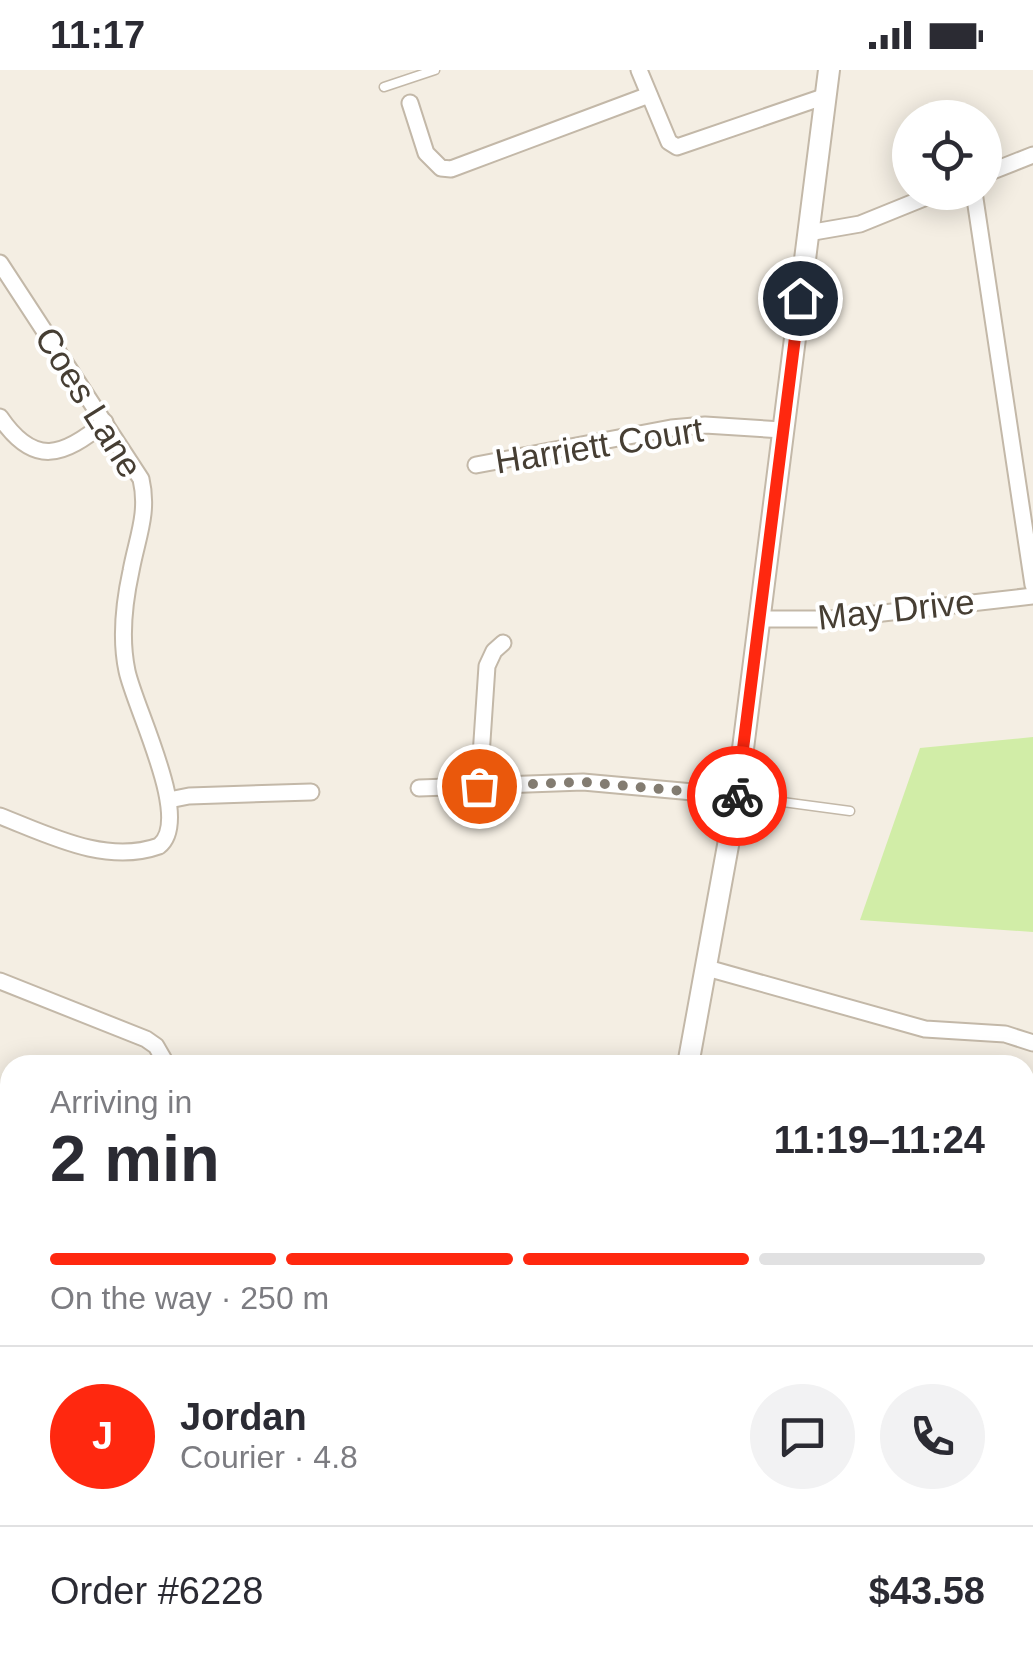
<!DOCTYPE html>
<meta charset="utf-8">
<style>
body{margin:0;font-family:Arial,sans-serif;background:#f2f2f3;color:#2b2b33;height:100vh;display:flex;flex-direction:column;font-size:38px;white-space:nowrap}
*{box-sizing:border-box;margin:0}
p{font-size:32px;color:#7c7c81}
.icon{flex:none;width:55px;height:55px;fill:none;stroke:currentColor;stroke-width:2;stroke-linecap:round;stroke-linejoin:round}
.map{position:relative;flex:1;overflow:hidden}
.panel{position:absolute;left:0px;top:985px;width:1035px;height:622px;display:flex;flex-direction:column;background:#fff;border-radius:30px 30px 0 0;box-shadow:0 5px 25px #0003}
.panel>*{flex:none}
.fabs{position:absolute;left:892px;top:30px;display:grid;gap:20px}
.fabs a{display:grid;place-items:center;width:110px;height:110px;border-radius:50%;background:#fff;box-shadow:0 5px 25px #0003;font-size:50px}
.pin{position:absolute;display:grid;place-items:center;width:85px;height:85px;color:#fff;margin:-42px;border:5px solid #fff;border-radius:50%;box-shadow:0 2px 10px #0007}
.courier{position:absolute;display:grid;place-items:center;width:100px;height:100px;margin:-50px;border:8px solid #ff280f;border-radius:50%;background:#fff;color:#222;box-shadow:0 2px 12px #0007}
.summary em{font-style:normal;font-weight:600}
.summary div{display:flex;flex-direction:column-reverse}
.summary{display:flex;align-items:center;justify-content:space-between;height:170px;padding:0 50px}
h1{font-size:65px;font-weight:600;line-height:75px}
.bar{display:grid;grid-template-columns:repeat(4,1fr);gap:15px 10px;align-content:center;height:120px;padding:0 50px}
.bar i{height:12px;border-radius:8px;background:#e1e1e2}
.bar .active{background:#ff280f}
.bar p{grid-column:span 4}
.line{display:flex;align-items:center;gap:25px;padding:0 50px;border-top:2px solid #e1e1e2}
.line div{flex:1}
.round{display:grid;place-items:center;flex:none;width:105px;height:105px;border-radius:52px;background:#f2f2f3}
.status{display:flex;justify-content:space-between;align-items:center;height:70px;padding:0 50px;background:#fff;direction:ltr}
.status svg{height:28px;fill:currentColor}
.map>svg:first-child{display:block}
.green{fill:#d1eda7}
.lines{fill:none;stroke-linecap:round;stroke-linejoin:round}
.stream{stroke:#98d5f8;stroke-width:4}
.service-casing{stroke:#c3b8a8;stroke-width:11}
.minor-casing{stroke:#c3b8a8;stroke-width:19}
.tertiary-casing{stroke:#c3b8a8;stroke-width:24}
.path{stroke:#c4b194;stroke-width:2.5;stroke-dasharray:5 5;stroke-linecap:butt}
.service{stroke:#fff;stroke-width:8}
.minor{stroke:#fff;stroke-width:15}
.tertiary{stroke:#fff;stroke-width:20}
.done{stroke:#837c71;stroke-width:10;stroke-dasharray:0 18}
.route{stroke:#ff280f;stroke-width:12}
.labels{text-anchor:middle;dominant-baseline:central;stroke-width:8;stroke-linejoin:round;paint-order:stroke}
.street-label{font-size:35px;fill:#463e33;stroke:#fff}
</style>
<div class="status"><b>11:17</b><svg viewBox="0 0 49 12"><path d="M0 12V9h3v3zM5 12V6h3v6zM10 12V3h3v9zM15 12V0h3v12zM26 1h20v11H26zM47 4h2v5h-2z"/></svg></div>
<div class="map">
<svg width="1033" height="1607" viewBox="0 0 1033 1607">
<rect width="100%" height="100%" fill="#f4eee3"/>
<g class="green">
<polygon points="1033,667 1033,862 860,850 920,678"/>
<polygon points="1033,1500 1033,1607 1007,1607 1008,1598 1025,1598 1025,1520"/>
</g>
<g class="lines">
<polyline class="stream" points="428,1598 461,1607"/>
<g class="service-casing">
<g id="service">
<polyline points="384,17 435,0"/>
<polyline points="737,726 850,741"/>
<polyline points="0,1501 10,1497"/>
</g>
</g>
<g class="minor-casing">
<g id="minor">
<polyline points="639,0 669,72 677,77 826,26"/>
<polyline points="410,33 426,83 441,98 451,99 649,25"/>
<polyline points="985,104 1033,85"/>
<polyline points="974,122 1033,515"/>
<polyline points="808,163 860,154 939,122"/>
<path d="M0,193L141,409C149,443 137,468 131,501C124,533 120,568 127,601C135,639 193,750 159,776C106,795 49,765 0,746"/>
<path d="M0,347C34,397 63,387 105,352"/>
<polyline points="476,395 671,358 705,355 782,360"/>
<polyline points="760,549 830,549 1033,526"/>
<polyline points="479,716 487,596 494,581 503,573"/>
<polyline points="419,718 583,712 737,726"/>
<polyline points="169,730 189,726 311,722"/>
<polyline points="707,898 925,959 1005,964 1033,973"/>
<polyline points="0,911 146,969 156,976 167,995"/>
<polyline points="0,1072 10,1076"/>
<polyline points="1025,1164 1033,1166"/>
<polyline points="0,1301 10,1332"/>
<polyline points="0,1376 10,1372"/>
<polyline points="1025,1409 1033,1411"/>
<polyline points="35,1607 62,1598"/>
<polyline points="114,1607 140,1598"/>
<polyline points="1002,1607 1003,1598"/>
</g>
</g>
<g class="tertiary-casing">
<g id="tertiary">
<polyline points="688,995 737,726 829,0"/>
<polyline points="569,1607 571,1598"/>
</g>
</g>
<g class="path">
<polyline points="74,1602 86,1598"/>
<polyline points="6,1607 23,1601"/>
<polyline points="155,1607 182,1598"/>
</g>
<use href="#service" class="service"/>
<use href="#minor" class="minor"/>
<use href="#tertiary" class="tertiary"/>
</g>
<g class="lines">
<polyline class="done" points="479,716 583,712 737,726"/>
<polyline class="route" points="737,726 800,228"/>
</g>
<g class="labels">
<g class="street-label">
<text transform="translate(89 332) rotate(58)">Coes Lane</text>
<text transform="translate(599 375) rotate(-9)">Harriett Court</text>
<text transform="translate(896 539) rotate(-6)">May Drive</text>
</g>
</g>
</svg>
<div class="fabs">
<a><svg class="icon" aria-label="locate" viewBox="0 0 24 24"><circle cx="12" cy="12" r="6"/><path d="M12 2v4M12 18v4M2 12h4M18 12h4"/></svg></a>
</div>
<div class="pin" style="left:479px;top:716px;background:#ea580c"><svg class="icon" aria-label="bag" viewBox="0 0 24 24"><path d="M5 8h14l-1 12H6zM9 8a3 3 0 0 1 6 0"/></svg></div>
<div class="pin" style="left:800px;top:228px;background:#1f2937"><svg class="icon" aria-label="home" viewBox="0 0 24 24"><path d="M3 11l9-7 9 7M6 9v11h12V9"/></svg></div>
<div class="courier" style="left:737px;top:726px"><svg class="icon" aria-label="bike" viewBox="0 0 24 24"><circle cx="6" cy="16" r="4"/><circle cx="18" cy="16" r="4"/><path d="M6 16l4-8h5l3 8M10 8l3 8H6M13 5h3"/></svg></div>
<section class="panel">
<div class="summary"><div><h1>2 min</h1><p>Arriving in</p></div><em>11:19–11:24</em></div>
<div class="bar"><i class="active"></i><i class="active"></i><i class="active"></i><i></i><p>On the way · 250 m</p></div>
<div class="line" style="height:180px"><b class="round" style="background:#ff280f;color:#fff">J</b><div><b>Jordan</b><p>Courier · 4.8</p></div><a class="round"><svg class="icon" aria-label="chat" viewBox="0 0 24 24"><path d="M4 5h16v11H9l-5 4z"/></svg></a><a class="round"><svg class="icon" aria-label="phone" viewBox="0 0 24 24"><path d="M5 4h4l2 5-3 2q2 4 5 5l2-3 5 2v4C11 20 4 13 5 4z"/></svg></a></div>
<div class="line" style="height:130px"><div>Order #6228</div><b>$43.58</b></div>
</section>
</div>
